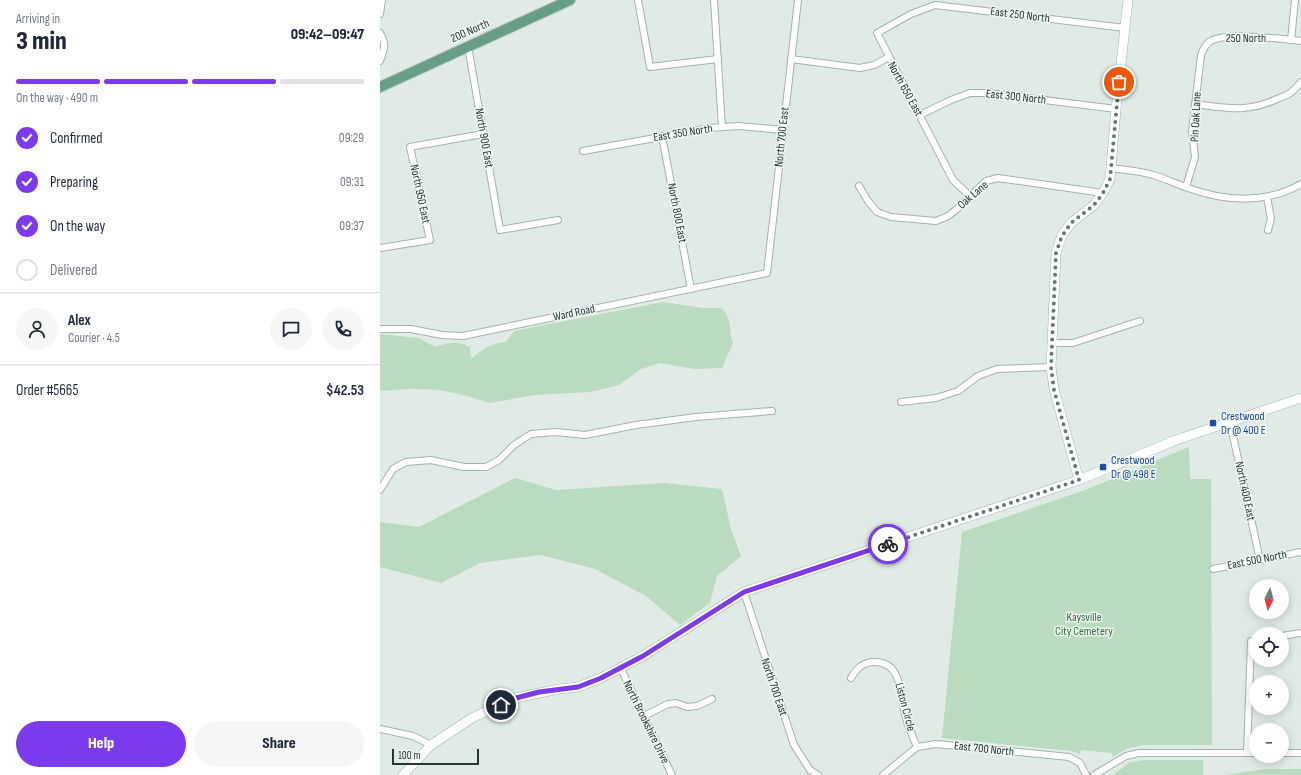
<!DOCTYPE html>
<meta charset="utf-8">
<style>
body{margin:0;font-family:"Sofia Sans Condensed",sans-serif;background:#f6f6f7;color:#1f2937;height:100vh;display:flex;flex-direction:column;font-size:15px;white-space:nowrap}
*{box-sizing:border-box;margin:0}
p{font-size:13px;color:#747a83}
.icon{flex:none;width:22px;height:22px;fill:none;stroke:currentColor;stroke-width:2;stroke-linecap:round;stroke-linejoin:round}
.map{position:relative;flex:1;overflow:hidden}
.side{display:flex;flex-direction:column;background:#fff;width:380px}
.side>*{flex:none}
.needle{width:26px;rotate:186deg}
.controls{position:absolute;left:869px;top:579px;display:grid;gap:8px}
.controls a{display:grid;place-items:center;width:40px;height:40px;border-radius:50%;background:#fff;box-shadow:0 2px 10px #0003;font-size:20px}
.scale{position:absolute;left:12px;bottom:10px;width:87px;box-sizing:border-box;padding-left:4px;border:2px solid #223a30;border-top:0;font-size:11px;line-height:14px;white-space:nowrap;color:#223a30;-webkit-text-stroke:3px #f1f7f3;paint-order:stroke}
.pin{position:absolute;display:grid;place-items:center;width:34px;height:34px;color:#fff;margin:-17px;border:2px solid #fff;border-radius:50%;box-shadow:0 1px 4px #0007}
.courier{position:absolute;display:grid;place-items:center;width:40px;height:40px;margin:-20px;border:3px solid #7c3aed;border-radius:50%;background:#fff;color:#222;box-shadow:0 1px 5px #0007}
.head em{font-style:normal;font-weight:800}
.head div{display:flex;flex-direction:column-reverse}
.head{display:flex;align-items:center;justify-content:space-between;height:68px;padding:0 16px}
h1{font-size:26px;font-weight:800;line-height:30px}
.bar{display:grid;grid-template-columns:repeat(4,1fr);gap:6px 4px;align-content:center;height:48px;padding:0 16px}
.bar i{height:5px;border-radius:3px;background:#e0e1e3}
.bar .current{background:#7c3aed}
.bar p{grid-column:span 4}
.line{display:flex;align-items:center;gap:10px;padding:0 16px;border-top:1px solid #e0e1e3}
.line div{flex:1}
.round{display:grid;place-items:center;flex:none;width:42px;height:42px;border-radius:21px;background:#f6f6f7}
ol{padding:0 16px;list-style:none}
li{display:flex;align-items:center;gap:12px;height:44px}
li p{margin-inline-start:auto}
li .icon{padding:4px;border-radius:50%;background:#7c3aed;color:#fff;stroke-width:4}
li:last-child{color:#747a83}
li i{width:22px;height:22px;border:2px solid #e0e1e3;border-radius:50%}
.primary-button{display:flex;gap:8px;margin-top:auto;padding:8px 16px}
.primary-button a{flex:1;height:46px;border-radius:24px;background:#7c3aed;color:#fff;font-size:16px;font-weight:800;line-height:46px;text-align:center}
.primary-button a+a{background:#f6f6f7;color:#1f2937}
main{display:flex;flex:1;min-height:0}
.map>svg:first-child{display:block}
.green{fill:#badbbf}
.lines{fill:none;stroke-linecap:round;stroke-linejoin:round}
.street-casing{stroke:#a4b2ab;stroke-width:8}
.secondary-casing{stroke:#a0b6ab;stroke-width:10}
.primary-casing{stroke:#c1c8c5;stroke-width:12}
.street{stroke:#fff;stroke-width:6}
.secondary{stroke:#fff;stroke-width:9}
.primary{stroke:#679e88;stroke-width:10}
.done{stroke:#65786f;stroke-width:4;stroke-dasharray:0 7.2}
.route{stroke:#7c3aed;stroke-width:5}
.transit-dot{fill:#1a4fb4;stroke:#f1f7f3;stroke-width:1.5}
.labels{text-anchor:middle;dominant-baseline:central;stroke-width:3;stroke-linejoin:round;paint-order:stroke}
.street-label{font-size:12px;fill:#223a30;stroke:#f1f7f3}
.transit-label{font-size:12px;fill:#164399;stroke:#f1f7f3;text-anchor:start}
.park-label{font-size:12px;fill:#2e6f3e;stroke:#f1f7f3}
</style>
<main>
<section class="side">
<div class="head"><div><h1>3 min</h1><p>Arriving in</p></div><em>09:42–09:47</em></div>
<div class="bar"><i class="current"></i><i class="current"></i><i class="current"></i><i></i><p>On the way · 490 m</p></div>
<ol>
<li><svg class="icon" aria-label="check" viewBox="0 0 24 24"><path d="M5 12l5 5 9-10"/></svg>Confirmed<p>09:29</p></li>
<li><svg class="icon" aria-label="check" viewBox="0 0 24 24"><path d="M5 12l5 5 9-10"/></svg>Preparing<p>09:31</p></li>
<li><svg class="icon" aria-label="check" viewBox="0 0 24 24"><path d="M5 12l5 5 9-10"/></svg>On the way<p>09:37</p></li>
<li><i></i>Delivered</li>
</ol>
<div class="line" style="height:72px"><a class="round"><svg class="icon" aria-label="person" viewBox="0 0 24 24"><circle cx="12" cy="8" r="4"/><path d="M4 21q1-7 8-7t8 7"/></svg></a><div><b>Alex</b><p>Courier · 4.5</p></div><a class="round"><svg class="icon" aria-label="chat" viewBox="0 0 24 24"><path d="M4 5h16v11H9l-5 4z"/></svg></a><a class="round"><svg class="icon" aria-label="phone" viewBox="0 0 24 24"><path d="M5 4h4l2 5-3 2q2 4 5 5l2-3 5 2v4C11 20 4 13 5 4z"/></svg></a></div>
<div class="line" style="height:52px"><div>Order #5665</div><b>$42.53</b></div>
<div class="primary-button"><a>Help</a><a>Share</a></div>
</section>
<div class="map">
<svg width="921" height="775" viewBox="0 0 921 775">
<rect width="100%" height="100%" fill="#e1ebe5"/>
<g class="green">
<path d="M283,302L323,308H341C353,319 348,330 353,343L342,368L314,369L280,363L261,369L239,385L210,392L155,395L110,403L87,396L60,390L32,389L0,391V334L39,338L55,347C67,343 78,340 90,347L91,359C102,349 111,343 126,342L134,331Z"/>
<polygon points="809,447 810,479 831,479 832,745 764,745 749,748 732,757 732,753 701,750 700,754 691,751 562,738 582,532 705,490"/>
<polygon points="135,478 176,490 284,483 342,489 351,529 361,556 337,576 330,603 300,625 266,596 215,569 161,555 100,563 61,583 0,567 0,522 39,527"/>
<polygon points="764,760 823,760 823,775 733,775 750,762"/>
<polygon points="884,769 921,769 921,775 846,775"/>
</g>
<g class="lines">
<g class="street-casing">
<g id="street">
<polyline points="258,0 270,67 338,59"/>
<polyline points="334,0 342,127"/>
<polyline points="0,14 2,0"/>
<path d="M0,33C7,45 4,49 0,61"/>
<polyline points="911,40 915,0"/>
<polyline points="88,46 120,230 178,220"/>
<polyline points="411,59 480,68 494,65 509,57"/>
<path d="M815,104C847,108 866,113 897,99C910,94 912,93 921,82"/>
<polyline points="540,115 571,100 590,93 609,93 736,109"/>
<polyline points="282,136 311,289"/>
<polyline points="203,151 330,128 358,126 403,130"/>
<path d="M731,168C744,170 760,171 773,175C784,178 794,183 805,187C843,201 884,205 921,184"/>
<polyline points="479,186 488,201 497,212 511,217 556,221 568,216 577,209 606,181 618,178 723,193"/>
<path d="M806,187L815,157L812,131L821,55C823,50 825,45 829,42C845,31 901,39 921,41"/>
<polyline points="590,196 573,180 497,33 531,14 555,5 745,28"/>
<polyline points="887,197 891,219 888,230"/>
<polyline points="0,248 50,240 30,147 103,134"/>
<polyline points="0,329 31,329 62,335 83,336 387,273 418,0"/>
<polyline points="671,343 693,343 760,321"/>
<polyline points="521,402 556,398 578,391 598,376 617,369 671,367"/>
<polyline points="850,422 880,560"/>
<polyline points="0,490 13,469 26,462 51,460 84,467 106,467 119,460 134,445 151,434 176,432 205,435 256,425 316,417 392,411"/>
<polyline points="833,569 921,552"/>
<polyline points="364,592 414,745 430,770 438,775"/>
<polyline points="902,636 921,633"/>
<polyline points="241,669 292,775"/>
<path d="M471,678C477,668 483,662 495,662C524,662 520,699 526,718C529,728 533,738 537,747"/>
<polyline points="264,716 288,704 296,703 307,707 317,706 332,699"/>
<polyline points="0,729 33,736 51,745"/>
<polyline points="867,753 871,641 876,641"/>
<polyline points="902,753 921,753"/>
<polyline points="503,775 537,747 556,744 689,757 700,763 706,775"/>
<polyline points="714,775 746,756 759,753 876,753"/>
</g>
</g>
<g class="secondary-casing">
<g id="secondary">
<polyline points="699,480 674,389 671,367 676,253 682,235 691,223 714,205 723,193 730,179 736,109 748,0"/>
<polyline points="23,775 51,745 92,718 135,698 179,689 198,687 221,678 263,656 364,592 699,480 796,440 921,398"/>
</g>
</g>
<g class="primary-casing">
<polyline id="primary" points="0,87 190,0"/>
</g>
<use href="#street" class="street"/>
<use href="#secondary" class="secondary"/>
<use href="#primary" class="primary"/>
</g>
<g class="lines">
<polyline class="done" points="508,544 699,480 674,390 671,367 676,253 682,236 691,223 714,205 723,193 730,179 739,82"/>
<polyline class="route" points="121,705 136,698 159,692 198,687 221,678 263,656 364,592 508,544"/>
</g>
<g class="transit-dot">
<rect x="829" y="419" width="8" height="8" rx="2"/>
<rect x="719" y="463" width="8" height="8" rx="2"/>
</g>
<g class="labels">
<g class="street-label">
<text transform="translate(640 15) rotate(7)">East 250 North</text>
<text transform="translate(90 31) rotate(-24)">200 North</text>
<text x="866" y="38">250 North</text>
<text transform="translate(525 89) rotate(61)">North 650 East</text>
<text transform="translate(636 97) rotate(6)">East 300 North</text>
<text transform="translate(816 117) rotate(-87)">Pin Oak Lane</text>
<text transform="translate(303 133) rotate(-9)">East 350 North</text>
<text transform="translate(402 137) rotate(-84)">North 700 East</text>
<text transform="translate(104 138) rotate(80)">North 900 East</text>
<text transform="translate(40 194) rotate(78)">North 950 East</text>
<text transform="translate(593 195) rotate(-41)">Oak Lane</text>
<text transform="translate(297 213) rotate(79)">North 800 East</text>
<text transform="translate(194 313) rotate(-12)">Ward Road</text>
<text transform="translate(865 491) rotate(78)">North 400 East</text>
<text transform="translate(877 560) rotate(-11)">East 500 North</text>
<text transform="translate(394 687) rotate(71)">North 700 East</text>
<text transform="translate(525 707) rotate(75)">Liston Circle</text>
<text transform="translate(266 722) rotate(64)">North Brookshire Drive</text>
<text transform="translate(604 749) rotate(6)">East 700 North</text>
</g>
<g class="transit-label">
<text x="841" y="416">Crestwood<tspan x="841" dy="14">Dr @ 400 E</tspan></text>
<text x="731" y="460">Crestwood<tspan x="731" dy="14">Dr @ 498 E</tspan></text>
</g>
<g class="park-label">
<text x="704" y="617">Kaysville<tspan x="704" dy="14">City Cemetery</tspan></text>
</g>
</g>
</svg>
<div class="controls">
<a><svg class="needle" viewBox="-14 -14 28 28"><path d="M0-13l5 13h-10z" fill="#e53935"/><path d="M0 13l5-13h-10z" fill="#747a83"/></svg></a>
<a><svg class="icon" aria-label="locate" viewBox="0 0 24 24"><circle cx="12" cy="12" r="6"/><path d="M12 2v4M12 18v4M2 12h4M18 12h4"/></svg></a>
<a>+</a>
<a>−</a>
</div>
<div class="scale">100 m</div>
<div class="pin" style="left:739px;top:82px;background:#ea580c"><svg class="icon" aria-label="bag" viewBox="0 0 24 24"><path d="M5 8h14l-1 12H6zM9 8a3 3 0 0 1 6 0"/></svg></div>
<div class="pin" style="left:121px;top:705px;background:#1f2937"><svg class="icon" aria-label="home" viewBox="0 0 24 24"><path d="M3 11l9-7 9 7M6 9v11h12V9"/></svg></div>
<div class="courier" style="left:508px;top:544px"><svg class="icon" aria-label="bike" viewBox="0 0 24 24"><circle cx="6" cy="16" r="4"/><circle cx="18" cy="16" r="4"/><path d="M6 16l4-8h5l3 8M10 8l3 8H6M13 5h3"/></svg></div>
</div>
</main>
